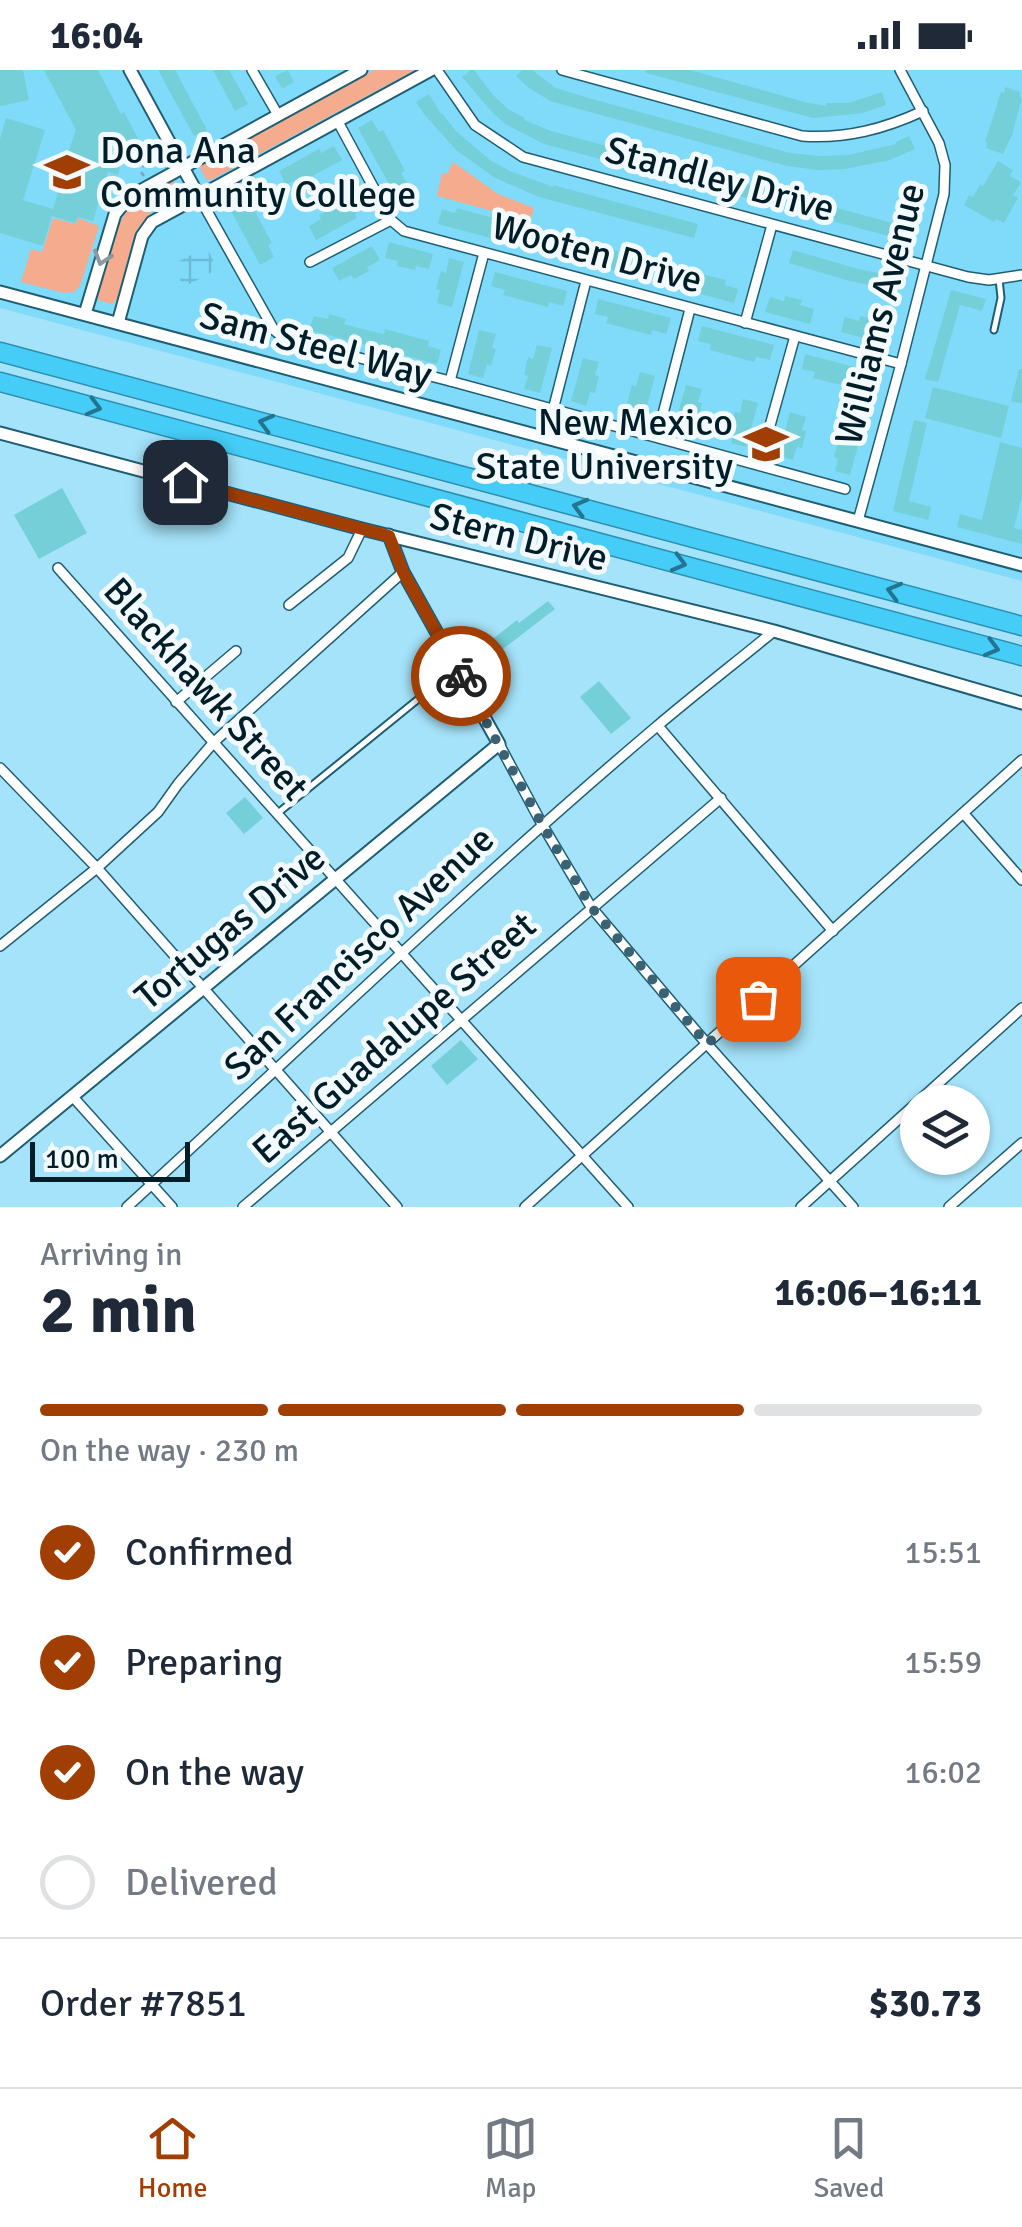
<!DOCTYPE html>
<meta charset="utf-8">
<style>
body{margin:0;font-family:Signika,sans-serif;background:#f2f2f3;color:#1f2937;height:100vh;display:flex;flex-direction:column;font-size:38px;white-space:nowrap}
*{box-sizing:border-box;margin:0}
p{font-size:32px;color:#747a83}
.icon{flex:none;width:55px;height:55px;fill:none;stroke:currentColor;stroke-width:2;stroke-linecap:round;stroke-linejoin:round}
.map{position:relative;height:1137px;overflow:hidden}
.drawer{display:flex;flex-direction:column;background:#fff;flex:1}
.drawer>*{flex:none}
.fabs{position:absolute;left:900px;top:1015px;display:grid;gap:20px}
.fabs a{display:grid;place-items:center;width:90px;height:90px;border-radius:50%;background:#fff;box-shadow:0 2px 8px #0004;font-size:50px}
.scale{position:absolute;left:30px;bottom:25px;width:160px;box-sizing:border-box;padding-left:10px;border:5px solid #001d28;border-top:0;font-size:28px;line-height:35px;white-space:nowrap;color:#001d28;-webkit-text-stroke:8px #f3fafd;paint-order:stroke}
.pin{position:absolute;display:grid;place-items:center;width:85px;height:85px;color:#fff;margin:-42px;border-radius:20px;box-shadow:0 5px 15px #0006}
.courier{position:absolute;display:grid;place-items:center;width:100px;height:100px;margin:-50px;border:8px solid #a13e03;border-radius:50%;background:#fff;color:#222;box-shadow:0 2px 12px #0007}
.headline em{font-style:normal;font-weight:800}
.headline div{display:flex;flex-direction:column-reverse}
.headline{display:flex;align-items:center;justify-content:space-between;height:170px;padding:0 40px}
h1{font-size:65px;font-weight:800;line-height:75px}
.bar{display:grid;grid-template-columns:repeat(4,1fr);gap:15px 10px;align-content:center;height:120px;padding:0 40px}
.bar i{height:12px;border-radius:8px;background:#e0e1e3}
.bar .current{background:#a13e03}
.bar p{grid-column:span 4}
.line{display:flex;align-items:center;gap:25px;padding:0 40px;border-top:2px solid #e0e1e3}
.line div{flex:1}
ol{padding:0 40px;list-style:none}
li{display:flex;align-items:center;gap:30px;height:110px}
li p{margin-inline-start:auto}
li .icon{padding:10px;border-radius:50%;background:#a13e03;color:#fff;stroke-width:4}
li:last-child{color:#747a83}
li i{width:55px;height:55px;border:5px solid #e0e1e3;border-radius:50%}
.status{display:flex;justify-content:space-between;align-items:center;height:70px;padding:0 50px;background:#fff;direction:ltr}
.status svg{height:28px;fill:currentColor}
.dock{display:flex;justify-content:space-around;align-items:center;height:140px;border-top:2px solid #e0e1e3;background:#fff;font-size:28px;color:#747a83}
.dock a{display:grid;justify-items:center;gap:5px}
.dock .current{color:#a13e03}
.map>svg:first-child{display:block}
.built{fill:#80dbfb}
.industrial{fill:url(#industrial-grid)}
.green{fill:#f5ab8d}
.building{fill:#74cfd8}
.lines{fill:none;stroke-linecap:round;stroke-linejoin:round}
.service-casing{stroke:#1f5e72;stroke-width:9}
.minor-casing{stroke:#1f5e72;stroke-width:12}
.tertiary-casing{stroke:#1f5e72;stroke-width:15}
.motorway-casing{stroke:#2d8faf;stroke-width:21}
.path{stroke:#72a6ba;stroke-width:2.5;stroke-dasharray:5 5;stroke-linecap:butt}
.service{stroke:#fff;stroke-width:5}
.minor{stroke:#fff;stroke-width:9}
.tertiary{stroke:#fff;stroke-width:11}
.motorway{stroke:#45ccf7;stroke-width:18}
.oneway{stroke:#8c999e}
.oneway2{stroke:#227490}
.done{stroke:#3a6272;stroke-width:10;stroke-dasharray:0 18}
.route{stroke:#a13e03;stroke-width:12}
.labels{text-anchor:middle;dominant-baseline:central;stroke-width:10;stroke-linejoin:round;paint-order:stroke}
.poi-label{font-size:38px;fill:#001d28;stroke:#f3fafd;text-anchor:start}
.street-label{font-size:38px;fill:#001d28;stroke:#f3fafd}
</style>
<div class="status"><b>16:04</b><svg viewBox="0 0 49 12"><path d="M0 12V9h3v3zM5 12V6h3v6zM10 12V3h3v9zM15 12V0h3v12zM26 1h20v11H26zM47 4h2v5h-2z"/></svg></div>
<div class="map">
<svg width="1022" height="1137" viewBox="0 0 1022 1137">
<defs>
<pattern id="industrial-grid" width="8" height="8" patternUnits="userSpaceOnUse" patternTransform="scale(2.5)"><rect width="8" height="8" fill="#80dbfb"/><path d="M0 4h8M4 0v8" fill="none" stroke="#6dbcd7"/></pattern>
</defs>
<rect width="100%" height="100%" fill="#a5e3fa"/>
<polygon class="built" points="0,0 1022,0 1022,511 0,238"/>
<polygon class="industrial" points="206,177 218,199 184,217 172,195"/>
<g class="green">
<polygon points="374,0 415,0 211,110 206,109 199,96 201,93"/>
<polygon points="453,92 498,124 534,138 531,148 523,146 522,149 437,126 442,103 447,104"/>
<path d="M174,111L181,124L179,126L151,142L136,161L117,229L112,234L98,230V223C112,175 116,124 174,111Z"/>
<polygon points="53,148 76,154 78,148 99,156 80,216 74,222 64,223 21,212 31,179 42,182"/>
</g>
<g class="building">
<polygon points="0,0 23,0 29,30 0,36"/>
<polygon points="44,0 98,0 121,44 124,42 139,70 126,77 118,105 108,102 93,151 78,147 75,153 52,146 43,176 0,163 0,69 6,48 45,60 23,130 53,139 61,112 58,111 76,60"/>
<polygon points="158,0 175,0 207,60 194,66"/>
<polygon points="213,0 229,0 248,34 235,41"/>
<polygon points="288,0 294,12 282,19 275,6"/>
<polygon points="471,0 474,0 493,25 508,39 525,48 524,50 551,61 911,158 907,171 544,74 505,54 491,41 462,7"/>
<polygon points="522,0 532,0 556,18 585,27 790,83 820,86 848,85 896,74 896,72 909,66 915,79 890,90 845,99 818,100 787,96 550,31 529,18 516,6"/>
<polygon points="646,0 690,0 805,32 826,36 826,33 848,33 882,22 886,35 863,43 813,48 646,3"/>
<polygon points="1005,17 1020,22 1019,26 1022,28 1012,65 1003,84 986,78 987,73 985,72 1001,22 1004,23"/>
<polygon points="429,24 441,44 442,43 456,61 490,90 510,101 553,117 553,115 698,154 694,168 539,127 495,108 456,80 424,44 416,32"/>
<polygon points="372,50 379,62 383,60 405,101 401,103 408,115 394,123 358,58"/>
<polygon points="334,76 342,90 301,112 299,108 286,115 279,101 319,79 321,83"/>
<polygon points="998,91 1013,100 1010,106 1021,112 1013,125 1018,128 1004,153 996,149 994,152 964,135 969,125 973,127 980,115 983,116"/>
<polygon points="238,122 245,135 250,132 272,173 268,175 274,187 260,195 225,130"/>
<polygon points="360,124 367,137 355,144 357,148 316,170 309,156 321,149 319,145"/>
<polygon points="457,138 501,150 500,155 513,159 509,173 438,154 442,139 455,143"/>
<polygon points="573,169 618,181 617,186 630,190 626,204 554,185 558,170 572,174"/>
<polygon points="389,172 433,184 429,199 416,196 415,200 397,196 398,191 385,188"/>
<polygon points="372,176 380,190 367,197 369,201 354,209 351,205 339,211 332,198"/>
<polygon points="793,180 858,199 894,206 890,220 846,210 789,193"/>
<polygon points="449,188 464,192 452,237 437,233 440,220 436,219 441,201 446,203"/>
<polygon points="667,199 680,203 682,199 726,210 725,215 738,219 734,233 663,214"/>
<polygon points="495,202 567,221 563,236 549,232 548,237 503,225 505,220 491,216"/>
<polygon points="951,220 986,229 982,241 960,235 938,312 925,309"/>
<polygon points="785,226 802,230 800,235 814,239 810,254 765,242 770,227 784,231"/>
<polygon points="598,229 671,248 666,264 652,260 651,265 606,253 608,247 595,244"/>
<polygon points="329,244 346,249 344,254 370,261 384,264 385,259 429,271 428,276 441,280 437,294 309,260 314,246 328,249"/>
<polygon points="860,246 877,250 876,255 889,259 885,274 841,262 845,247 859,251"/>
<polygon points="702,256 774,275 770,290 756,287 754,292 710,280 711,274 698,271"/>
<polygon points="479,260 496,264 492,278 496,279 491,296 487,294 483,308 468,304"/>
<polygon points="537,275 552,278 540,323 524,319 528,306 524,305 528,287 533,289"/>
<polygon points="805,284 877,303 873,318 859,315 858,319 813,308 815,302 802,299"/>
<polygon points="583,288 599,292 595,305 599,306 595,323 590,322 586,336 571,331"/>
<polygon points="1019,299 1022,299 1022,334 1011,331"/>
<polygon points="640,302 655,306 643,350 628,346 631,334 627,333 632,315 636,316"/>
<polygon points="686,315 702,319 698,332 702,333 698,350 693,349 690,362 674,358"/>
<polygon points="933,317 1009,336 1001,368 925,348"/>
<polygon points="743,329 758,333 746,377 731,373 734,361 730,359 735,342 740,343"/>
<polygon points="790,342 806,347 802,360 806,361 802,378 797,377 793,390 778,386"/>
<polygon points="914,350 927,353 909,431 931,437 928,450 893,441"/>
<polygon points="847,357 862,361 850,405 835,401 838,389 834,387 839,370 843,371"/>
<polygon points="1000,372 1022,378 1022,426 1014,458 1022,460 1022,474 957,457 960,444 982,450"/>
<polygon points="62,418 87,463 39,489 14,445"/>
<polygon points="548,531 555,539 490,589 481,578 517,550 519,553"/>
<polygon points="599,611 631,648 611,664 580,627"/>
<polygon points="245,727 263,748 244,764 226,743"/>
<polygon points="461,970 478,989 447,1015 431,996"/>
</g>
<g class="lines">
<g class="service-casing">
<g id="service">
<polyline points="994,260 1001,228 999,209"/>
<polyline points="278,743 454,600"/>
</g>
</g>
<g class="minor-casing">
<g id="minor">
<polyline points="252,0 278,45"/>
<polyline points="437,0 475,55 523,87 968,207 989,210 1022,205"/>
<path d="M562,0L802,66C846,69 884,59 923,41"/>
<polyline points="337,50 391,150 404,161 901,294"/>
<polyline points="198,125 274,260 285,269 450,311 845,419"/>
<polyline points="310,192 391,150"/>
<polyline points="745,253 772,155"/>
<polyline points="450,311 484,183"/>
<polyline points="553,340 586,211"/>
<polyline points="657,367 690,239"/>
<polyline points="759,395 795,266"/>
<polyline points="858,451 901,294 944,124 945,95 939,73 900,0"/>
<polyline points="58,498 628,1137"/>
<polyline points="289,535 348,488 362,459"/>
<polyline points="176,632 236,581"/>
<polyline points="658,656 833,861"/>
<polyline points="499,674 543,756 591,837 707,974 853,1137"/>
<polyline points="0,698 97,798 397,1137"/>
<polyline points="964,744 1022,810"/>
<polyline points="0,876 97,798 158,742 178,714 214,672 403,502"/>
<polyline points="73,1027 172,1137"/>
<path d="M127,1137C303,976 474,811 656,657C695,624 735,593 774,561"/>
<polyline points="243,1137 721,728"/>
<polyline points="525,1137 1022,690"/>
<polyline points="801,1137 1022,938"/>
<polyline points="949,1137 1022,1073"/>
</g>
</g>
<g class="tertiary-casing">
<g id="tertiary">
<polyline points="130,0 198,125"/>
<polyline points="0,222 1022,495"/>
<polyline points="85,244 115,144 129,127 361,0"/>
<polyline points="118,253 142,166 152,152 431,0"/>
<polyline points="0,363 362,459 774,561 1022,633"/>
<polyline points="0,1086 499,674 403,502 389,465"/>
</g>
</g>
<g class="motorway-casing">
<g id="motorway">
<polyline points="0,282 1022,556"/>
<polyline points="0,312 1022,586"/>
</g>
</g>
<polyline class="path" points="144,106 141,102 147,85 159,78"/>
<use href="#service" class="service"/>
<use href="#minor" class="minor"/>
<use href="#tertiary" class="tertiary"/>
<use href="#motorway" class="motorway"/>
</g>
<defs><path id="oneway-chevron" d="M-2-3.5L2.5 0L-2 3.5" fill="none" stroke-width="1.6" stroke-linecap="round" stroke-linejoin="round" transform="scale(2.5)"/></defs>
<use class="oneway" href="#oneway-chevron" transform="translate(102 188) rotate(107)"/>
<g class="oneway2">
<use href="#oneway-chevron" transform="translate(94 337) rotate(15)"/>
<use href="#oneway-chevron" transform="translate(266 353) rotate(-165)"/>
<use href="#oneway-chevron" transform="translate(580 437) rotate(-165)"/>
<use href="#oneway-chevron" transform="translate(679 493) rotate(15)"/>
<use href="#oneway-chevron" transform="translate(894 521) rotate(-165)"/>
<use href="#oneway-chevron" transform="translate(992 578) rotate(15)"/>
</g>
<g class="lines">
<polyline class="done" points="461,606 543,756 591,837 707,974 758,929"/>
<polyline class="route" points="185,412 389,466 403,502 461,606"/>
</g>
<defs>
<g id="university-bare" transform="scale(3.45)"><path d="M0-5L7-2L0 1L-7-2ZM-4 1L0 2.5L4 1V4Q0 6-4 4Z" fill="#a13e03" stroke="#f3fafd" stroke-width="2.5" paint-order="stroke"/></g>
</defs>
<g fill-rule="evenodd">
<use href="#university-bare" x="67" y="102"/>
<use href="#university-bare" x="766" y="374"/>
</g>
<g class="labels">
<g class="poi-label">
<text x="100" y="80">Dona Ana<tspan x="100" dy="44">Community College</tspan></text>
<text x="733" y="352" text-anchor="end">New Mexico<tspan x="733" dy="44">State University</tspan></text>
</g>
<g class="street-label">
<text transform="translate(720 109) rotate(15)">Standley Drive</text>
<text transform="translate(597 183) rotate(15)">Wooten Drive</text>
<text transform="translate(880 244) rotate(-76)">Williams Avenue</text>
<text transform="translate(316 275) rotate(15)">Sam Steel Way</text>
<text transform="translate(519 467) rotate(14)">Stern Drive</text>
<text transform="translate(206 619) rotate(48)">Blackhawk Street</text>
<text transform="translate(230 857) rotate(-40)">Tortugas Drive</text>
<text transform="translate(359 883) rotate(-43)">San Francisco Avenue</text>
<text transform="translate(394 968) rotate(-41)">East Guadalupe Street</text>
</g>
</g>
</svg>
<div class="fabs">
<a><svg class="icon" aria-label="layers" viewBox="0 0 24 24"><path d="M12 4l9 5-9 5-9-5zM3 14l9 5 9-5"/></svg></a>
</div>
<div class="scale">100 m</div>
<div class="pin" style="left:758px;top:929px;background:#ea580c"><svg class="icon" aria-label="bag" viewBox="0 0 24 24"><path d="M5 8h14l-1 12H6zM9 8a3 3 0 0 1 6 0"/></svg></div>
<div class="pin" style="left:185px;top:412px;background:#1f2937"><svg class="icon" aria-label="home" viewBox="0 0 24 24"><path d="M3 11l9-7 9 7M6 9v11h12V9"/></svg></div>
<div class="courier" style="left:461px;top:606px"><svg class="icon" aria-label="bike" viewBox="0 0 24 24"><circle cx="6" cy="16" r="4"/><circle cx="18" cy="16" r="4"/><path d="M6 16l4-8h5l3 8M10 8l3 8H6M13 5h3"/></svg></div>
</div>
<section class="drawer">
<div class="headline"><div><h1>2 min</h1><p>Arriving in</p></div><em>16:06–16:11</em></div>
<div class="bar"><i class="current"></i><i class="current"></i><i class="current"></i><i></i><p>On the way · 230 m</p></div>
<ol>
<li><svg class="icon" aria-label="check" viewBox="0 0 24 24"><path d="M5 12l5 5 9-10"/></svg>Confirmed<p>15:51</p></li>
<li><svg class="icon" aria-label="check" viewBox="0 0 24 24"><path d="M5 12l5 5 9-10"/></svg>Preparing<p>15:59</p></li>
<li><svg class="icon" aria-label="check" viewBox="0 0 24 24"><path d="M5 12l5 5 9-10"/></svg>On the way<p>16:02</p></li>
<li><i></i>Delivered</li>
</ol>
<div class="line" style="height:130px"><div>Order #7851</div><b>$30.73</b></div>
</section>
<nav class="dock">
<a class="current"><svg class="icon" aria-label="home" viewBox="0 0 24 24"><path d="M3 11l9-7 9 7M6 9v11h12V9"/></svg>Home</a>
<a><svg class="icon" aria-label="map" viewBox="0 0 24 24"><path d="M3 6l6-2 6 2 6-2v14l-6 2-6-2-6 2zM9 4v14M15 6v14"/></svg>Map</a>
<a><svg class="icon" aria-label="saved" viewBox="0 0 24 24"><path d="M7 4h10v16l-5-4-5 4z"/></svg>Saved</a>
</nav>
